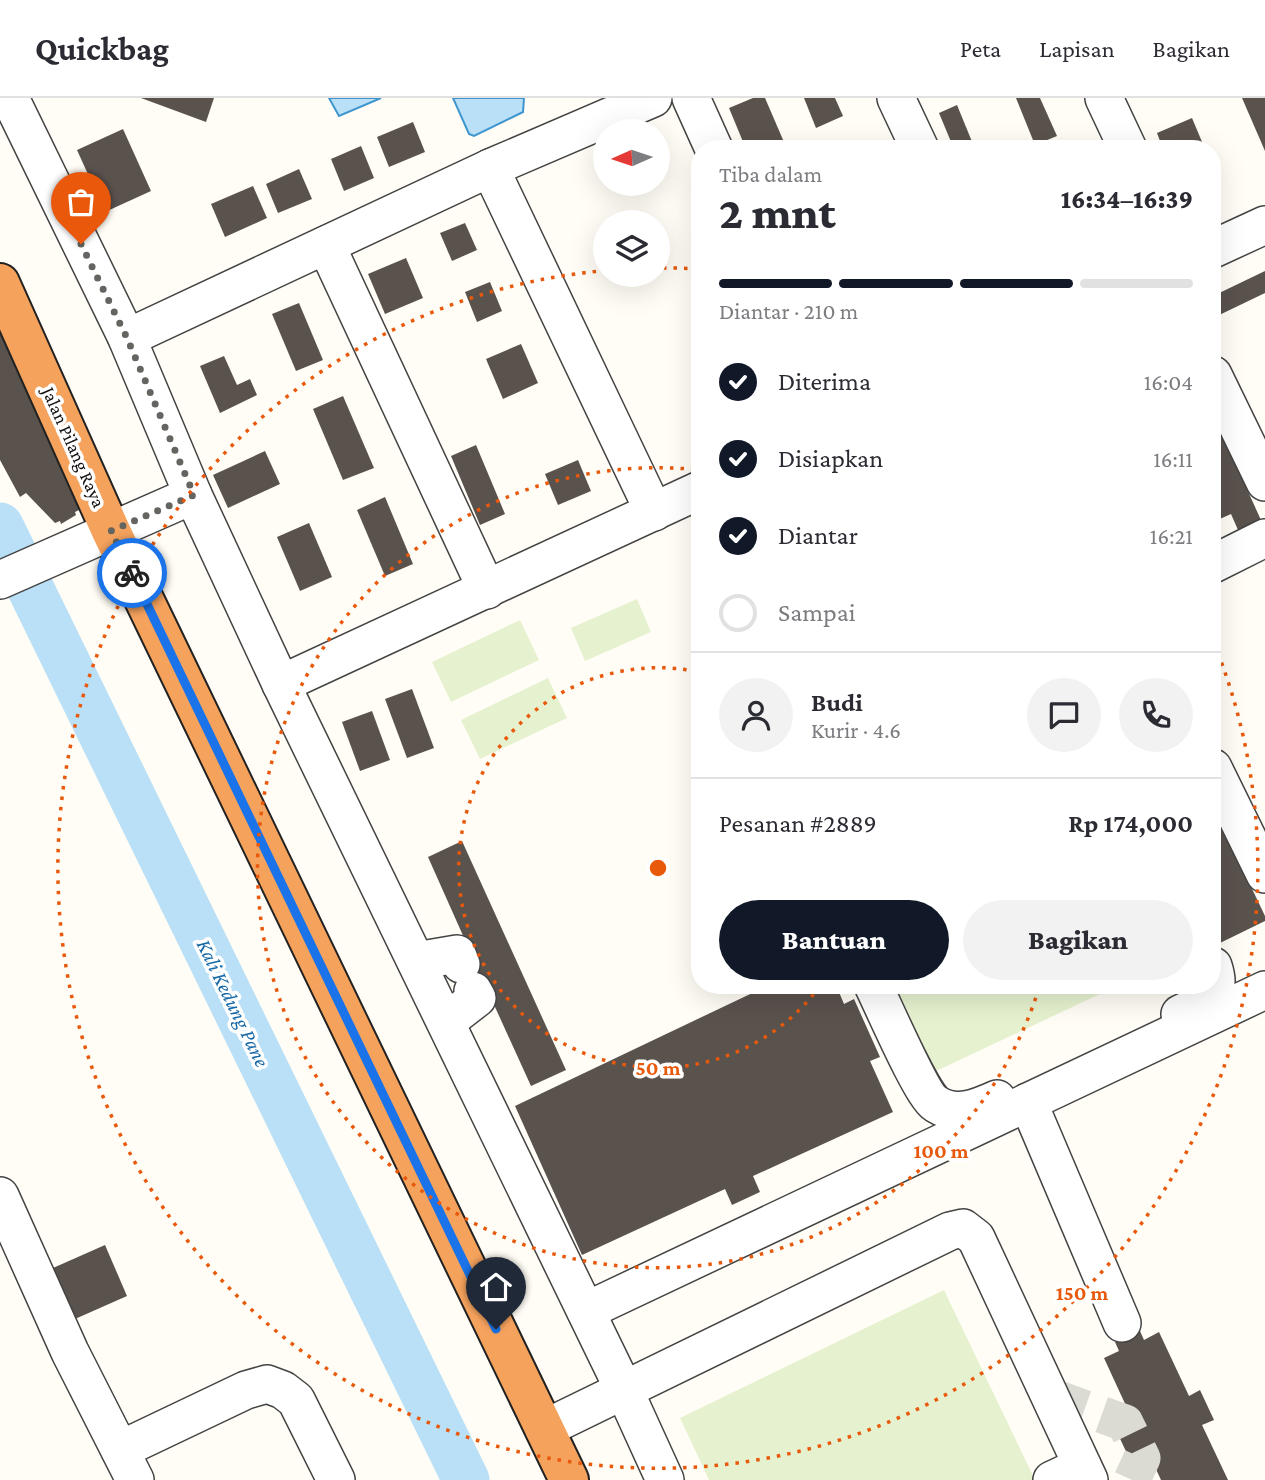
<!DOCTYPE html>
<html lang="id">
<meta charset="utf-8">
<style>
body{margin:0;font-family:"Crimson Pro",serif;background:#f2f2f3;color:#2b2b33;height:100vh;display:flex;flex-direction:column;font-size:26px;white-space:nowrap}
*{box-sizing:border-box;margin:0}
p{font-size:23px;color:#7c7c81}
.icon{flex:none;width:38px;height:38px;fill:none;stroke:currentColor;stroke-width:2;stroke-linecap:round;stroke-linejoin:round}
.map{position:relative;flex:1;overflow:hidden}
.panel{position:absolute;left:691px;top:42px;width:530px;height:854px;display:flex;flex-direction:column;background:#fff;border-radius:28px;box-shadow:0 7px 28px #0002}
.panel>*{flex:none}
.needle{width:46px;rotate:267deg}
.fabs{position:absolute;left:593px;top:21px;display:grid;gap:14px}
.fabs a{display:grid;place-items:center;width:77px;height:77px;border-radius:50%;background:#fff;box-shadow:0 7px 28px #0002;font-size:35px}
.pin{position:absolute;display:grid;place-items:center;width:60px;height:60px;color:#fff;margin:-72px -30px;border-radius:50% 50% 50% 0;rotate:-45deg;box-shadow:0 0 7px #0007}
.pin .icon{rotate:45deg}
.courier{position:absolute;display:grid;place-items:center;width:70px;height:70px;margin:-35px;border:5px solid #1a73e8;border-radius:50%;background:#fff;color:#222;box-shadow:0 2px 9px #0007}
.summary em{font-style:normal;font-weight:800}
.summary div{display:flex;flex-direction:column-reverse}
.summary{display:flex;align-items:center;justify-content:space-between;height:119px;padding:0 28px}
h1{font-size:46px;font-weight:800;line-height:52px}
.bar{display:grid;grid-template-columns:repeat(4,1fr);gap:10px 7px;align-content:center;height:84px;padding:0 28px}
.bar i{height:9px;border-radius:5px;background:#e1e1e2}
.bar .active{background:#111827}
.bar p{grid-column:span 4}
.line{display:flex;align-items:center;gap:18px;padding:0 28px;border-top:2px solid #e1e1e2}
.line div{flex:1}
.round{display:grid;place-items:center;flex:none;width:74px;height:74px;border-radius:37px;background:#f2f2f3}
ol{padding:0 28px;list-style:none}
li{display:flex;align-items:center;gap:21px;height:77px}
li p{margin-inline-start:auto}
li .icon{padding:7px;border-radius:50%;background:#111827;color:#fff;stroke-width:4}
li:last-child{color:#7c7c81}
li i{width:38px;height:38px;border:4px solid #e1e1e2;border-radius:50%}
.cta{display:flex;gap:14px;margin-top:auto;padding:14px 28px}
.cta a{flex:1;height:80px;border-radius:42px;background:#111827;color:#fff;font-size:28px;font-weight:800;line-height:80px;text-align:center}
.cta a+a{background:#f2f2f3;color:#2b2b33}
header{display:flex;align-items:center;gap:42px;box-sizing:border-box;height:98px;padding:0 35px;background:#fff;border-bottom:2px solid #e1e1e2}
header strong{font-size:33px}
nav{display:flex;gap:38px;margin-inline-start:auto;font-size:24px}
.map>svg:first-child{display:block}
.pitch{fill:#e6f2cf}
.water{fill:#b9e0f7;stroke:#3f96cf;stroke-width:2}
.lines{fill:none;stroke-linecap:round;stroke-linejoin:round}
.river{stroke:#b9e0f7;stroke-width:47}
.building{fill:#5a524d}
.minor-tunnel{stroke:#dbdad3;stroke-width:37;stroke-dasharray:37 18;stroke-linecap:butt}
.minor-casing{stroke:#444;stroke-width:40}
.highway-casing{stroke:#222;stroke-width:42}
.minor{stroke:#fff;stroke-width:37}
.highway{stroke:#f5a25d;stroke-width:38}
.done{stroke:#646461;stroke-width:7;stroke-dasharray:0 12.6}
.route{stroke:#1a73e8;stroke-width:9}
.ring{fill:none;stroke:#e8590c;stroke-width:3.5;stroke-dasharray:3.5 7}
.labels{text-anchor:middle;dominant-baseline:central;stroke-width:7;stroke-linejoin:round;paint-order:stroke}
.street-label{font-size:19px;fill:#111;stroke:#fff}
.water-label{font-size:21px;font-style:italic;fill:#1768a6;stroke:#fff}
.centre{fill:#e8590c;stroke:#fff;stroke-width:3.5}
.ring-label{font-size:21px;text-anchor:middle;font-weight:bold;fill:#e8590c;stroke:#fff;stroke-width:7;stroke-linejoin:round;paint-order:stroke}
</style>
<header>
<strong>Quickbag</strong>
<nav><a>Peta</a><a>Lapisan</a><a>Bagikan</a></nav>
</header>
<div class="map">
<svg width="1265" height="1382" viewBox="0 0 1265 1382">
<rect width="100%" height="100%" fill="#fffdf5"/>
<g class="pitch">
<polygon points="637,501 651,534 585,563 571,530"/>
<polygon points="520,522 539,562 451,604 432,564"/>
<polygon points="548,580 567,620 480,661 461,622"/>
<polygon points="891,887 1119,887 932,975"/>
<polygon points="944,1192 1035,1382 709,1382 680,1320"/>
</g>
<g class="water">
<polygon points="329,0 381,0 339,18"/>
<polygon points="453,0 524,0 523,14 474,38 469,36"/>
</g>
<g class="lines">
<polyline class="river" points="0,428 466,1382"/>
</g>
<g class="building">
<polygon points="141,0 214,0 206,24"/>
<polygon points="753,0 765,0 787,51 746,51 729,10"/>
<polygon points="804,0 835,0 843,18 816,30"/>
<polygon points="1016,0 1040,0 1057,38 1035,47"/>
<polygon points="1242,0 1265,0 1265,53"/>
<polygon points="957,7 975,51 954,51 939,15"/>
<polygon points="1192,20 1205,51 1163,51 1157,35"/>
<polygon points="413,24 425,54 389,69 377,39"/>
<polygon points="123,31 151,93 105,114 77,52"/>
<polygon points="361,48 374,80 344,93 331,61"/>
<polygon points="299,71 312,101 278,115 266,86"/>
<polygon points="253,88 267,120 225,139 211,106"/>
<polygon points="465,125 477,152 452,163 440,135"/>
<polygon points="406,160 423,200 385,216 368,176"/>
<polygon points="1265,173 1265,195 1213,220 1213,198"/>
<polygon points="490,184 502,213 477,224 465,194"/>
<polygon points="299,205 323,262 296,273 272,216"/>
<polygon points="0,218 19,267 15,269 85,409 75,414 76,417 61,426 60,423 55,425 26,395 20,399 0,362"/>
<polygon points="521,246 538,285 503,301 486,261"/>
<polygon points="224,258 237,287 250,281 257,297 220,315 200,268"/>
<polygon points="343,298 374,370 343,382 313,311"/>
<polygon points="1213,316 1265,431 1242,441 1231,416 1213,424"/>
<polygon points="476,347 505,416 480,427 451,358"/>
<polygon points="265,353 280,386 228,410 213,377"/>
<polygon points="578,362 591,393 558,407 545,376"/>
<polygon points="385,399 413,466 385,478 357,412"/>
<polygon points="309,425 332,479 300,493 277,439"/>
<polygon points="412,591 434,650 407,660 385,601"/>
<polygon points="372,613 390,662 360,673 342,624"/>
<polygon points="1213,709 1265,818 1265,823 1220,845 1213,829"/>
<polygon points="462,743 566,972 531,988 485,887 461,898 449,871 473,860 428,759"/>
<polygon points="769,887 836,887 844,906 854,901 880,959 870,963 893,1014 753,1078 760,1094 732,1107 725,1091 582,1157 515,1008"/>
<polygon points="105,1147 127,1198 75,1221 53,1170"/>
<polygon points="1140,1233 1144,1242 1159,1234 1189,1298 1200,1292 1214,1322 1202,1327 1228,1382 1161,1382 1148,1354 1130,1362 1116,1332 1133,1323 1104,1260 1119,1253 1115,1244"/>
</g>
<g class="lines">
<polyline class="minor-tunnel" points="1050,1298 1125,1325 1142,1360 1132,1382"/>
<g class="minor-casing">
<g id="minor">
<polyline points="10,0 127,240 193,397 281,586 624,1292 665,1382"/>
<polyline points="691,0 714,51"/>
<polyline points="896,0 920,51"/>
<polyline points="1104,0 1128,51"/>
<polyline points="490,70 654,414"/>
<polyline points="326,147 487,492"/>
<polyline points="1213,151 1265,127"/>
<polyline points="127,240 490,70 653,0"/>
<polyline points="1213,277 1265,384"/>
<polyline points="1213,466 1265,440"/>
<polyline points="0,482 193,397"/>
<polyline points="281,586 700,392"/>
<polyline points="1213,670 1265,776"/>
<polyline points="416,863 457,856 461,866"/>
<path d="M873,887C883,907 922,998 936,1006C956,1019 977,1010 997,1001"/>
<path d="M1180,916C1204,904 1224,900 1213,868"/>
<polyline points="446,924 477,900 473,893"/>
<polyline points="1028,1004 1122,1225"/>
<polyline points="0,1098 70,1254 135,1382"/>
<polyline points="586,1213 1265,892"/>
<polyline points="544,1331 950,1133 963,1130 976,1140 1089,1382"/>
<polyline points="120,1352 246,1292 267,1286 283,1292 296,1302 336,1382"/>
<polyline points="1052,1382 1082,1368"/>
</g>
</g>
<g class="highway-casing">
<polyline id="highway" points="0,185 111,433 569,1382"/>
</g>
<use href="#minor" class="minor"/>
<use href="#highway" class="highway"/>
</g>
<g class="lines">
<polyline class="done" points="81,146 127,240 194,397 111,433 132,475"/>
<polyline class="route" points="132,475 496,1231"/>
</g>
<g class="ring">
<path d="M820 888A200 200 0 1 1 700 574"/>
<path d="M1039 890A400 400 0 1 1 700 372"/>
<path d="M663 170A600 600 0 0 1 700 171M1214 545A600 600 0 1 1 600 173"/>
</g>
<g class="labels">
<g class="street-label">
<text transform="translate(74 349) rotate(66)">Jalan Pilang Raya</text>
</g>
<g class="water-label">
<text transform="translate(233 905) rotate(64)">Kali Kedung Pane</text>
</g>
</g>
<circle cx="658" cy="770" r="10" class="centre"/>
<g class="ring-label">
<text x="658" y="977">50 m</text>
<text x="941" y="1060">100 m</text>
<text x="1082" y="1202">150 m</text>
</g>
</svg>
<div class="fabs">
<a><svg class="needle" viewBox="-14 -14 28 28"><path d="M0-13l5 13h-10z" fill="#e53935"/><path d="M0 13l5-13h-10z" fill="#7c7c81"/></svg></a>
<a><svg class="icon" aria-label="layers" viewBox="0 0 24 24"><path d="M12 4l9 5-9 5-9-5zM3 14l9 5 9-5"/></svg></a>
</div>
<div class="pin" style="left:81px;top:146px;background:#ea580c"><svg class="icon" aria-label="bag" viewBox="0 0 24 24"><path d="M5 8h14l-1 12H6zM9 8a3 3 0 0 1 6 0"/></svg></div>
<div class="pin" style="left:496px;top:1231px;background:#1f2937"><svg class="icon" aria-label="home" viewBox="0 0 24 24"><path d="M3 11l9-7 9 7M6 9v11h12V9"/></svg></div>
<div class="courier" style="left:132px;top:475px"><svg class="icon" aria-label="bike" viewBox="0 0 24 24"><circle cx="6" cy="16" r="4"/><circle cx="18" cy="16" r="4"/><path d="M6 16l4-8h5l3 8M10 8l3 8H6M13 5h3"/></svg></div>
<section class="panel">
<div class="summary"><div><h1>2 mnt</h1><p>Tiba dalam</p></div><em>16:34–16:39</em></div>
<div class="bar"><i class="active"></i><i class="active"></i><i class="active"></i><i></i><p>Diantar · 210 m</p></div>
<ol>
<li><svg class="icon" aria-label="check" viewBox="0 0 24 24"><path d="M5 12l5 5 9-10"/></svg>Diterima<p>16:04</p></li>
<li><svg class="icon" aria-label="check" viewBox="0 0 24 24"><path d="M5 12l5 5 9-10"/></svg>Disiapkan<p>16:11</p></li>
<li><svg class="icon" aria-label="check" viewBox="0 0 24 24"><path d="M5 12l5 5 9-10"/></svg>Diantar<p>16:21</p></li>
<li><i></i>Sampai</li>
</ol>
<div class="line" style="height:126px"><a class="round"><svg class="icon" aria-label="person" viewBox="0 0 24 24"><circle cx="12" cy="8" r="4"/><path d="M4 21q1-7 8-7t8 7"/></svg></a><div><b>Budi</b><p>Kurir · 4.6</p></div><a class="round"><svg class="icon" aria-label="chat" viewBox="0 0 24 24"><path d="M4 5h16v11H9l-5 4z"/></svg></a><a class="round"><svg class="icon" aria-label="phone" viewBox="0 0 24 24"><path d="M5 4h4l2 5-3 2q2 4 5 5l2-3 5 2v4C11 20 4 13 5 4z"/></svg></a></div>
<div class="line" style="height:91px"><div>Pesanan #2889</div><b>Rp 174,000</b></div>
<div class="cta"><a>Bantuan</a><a>Bagikan</a></div>
</section>
</div>
